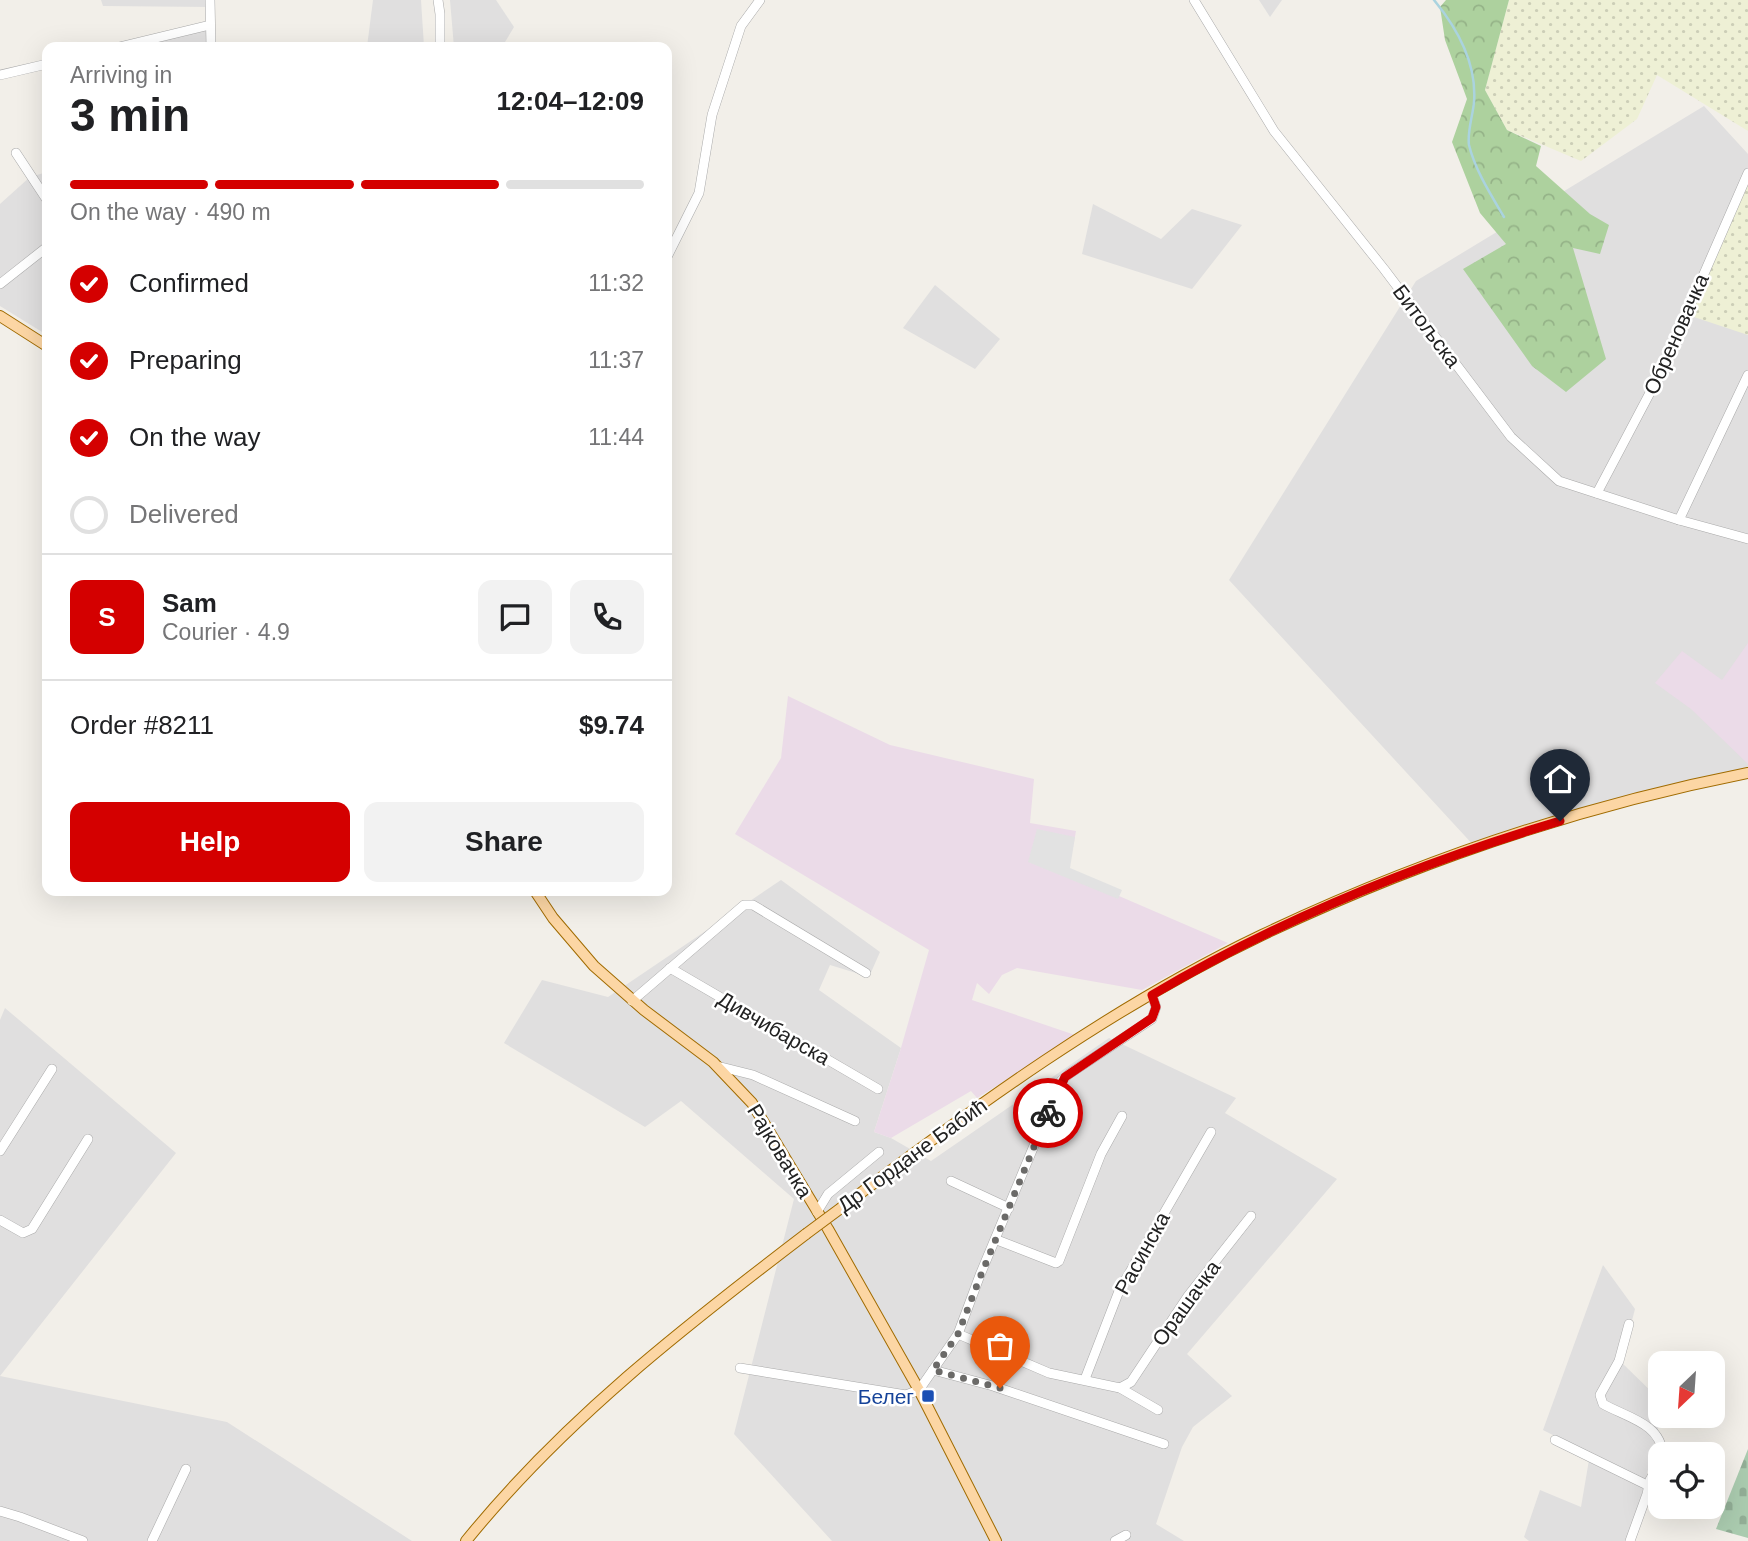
<!DOCTYPE html>
<meta charset="utf-8">
<style>
body{margin:0;font-family:Arial,sans-serif;background:#f2f2f2;color:#202124;height:100vh;display:flex;flex-direction:column;font-size:26px;white-space:nowrap}
*{box-sizing:border-box;margin:0}
p{font-size:23px;color:#757577}
.icon{flex:none;width:38px;height:38px;fill:none;stroke:currentColor;stroke-width:2;stroke-linecap:round;stroke-linejoin:round}
.map{position:relative;flex:1;overflow:hidden}
.details{position:absolute;left:42px;top:42px;width:630px;height:854px;display:flex;flex-direction:column;background:#fff;border-radius:14px;box-shadow:0 7px 28px #0002}
.details>*{flex:none}
.needle{width:46px;rotate:205deg}
.controls{position:absolute;left:1648px;top:1351px;display:grid;gap:14px}
.controls a{display:grid;place-items:center;width:77px;height:77px;border-radius:14px;background:#fff;box-shadow:0 7px 28px #0002;font-size:35px}
.pin{position:absolute;display:grid;place-items:center;width:60px;height:60px;color:#fff;margin:-72px -30px;border-radius:50% 50% 50% 0;rotate:-45deg;box-shadow:0 0 7px #0007}
.pin .icon{rotate:45deg}
.courier{position:absolute;display:grid;place-items:center;width:70px;height:70px;margin:-35px;border:5px solid #d40000;border-radius:50%;background:#fff;color:#222;box-shadow:0 2px 9px #0007}
.overview em{font-style:normal;font-weight:700}
.overview div{display:flex;flex-direction:column-reverse}
.overview{display:flex;align-items:center;justify-content:space-between;height:119px;padding:0 28px}
h1{font-size:46px;font-weight:700;line-height:52px}
.bar{display:grid;grid-template-columns:repeat(4,1fr);gap:10px 7px;align-content:center;height:84px;padding:0 28px}
.bar i{height:9px;border-radius:5px;background:#e0e0e0}
.bar .on{background:#d40000}
.bar p{grid-column:span 4}
.line{display:flex;align-items:center;gap:18px;padding:0 28px;border-top:2px solid #e0e0e0}
.line div{flex:1}
.round{display:grid;place-items:center;flex:none;width:74px;height:74px;border-radius:14px;background:#f2f2f2}
ol{padding:0 28px;list-style:none}
li{display:flex;align-items:center;gap:21px;height:77px}
li p{margin-inline-start:auto}
li .icon{padding:7px;border-radius:50%;background:#d40000;color:#fff;stroke-width:4}
li:last-child{color:#757577}
li i{width:38px;height:38px;border:4px solid #e0e0e0;border-radius:50%}
.primary-button{display:flex;gap:14px;margin-top:auto;padding:14px 28px}
.primary-button a{flex:1;height:80px;border-radius:14px;background:#d40000;color:#fff;font-size:28px;font-weight:700;line-height:80px;text-align:center}
.primary-button a+a{background:#f2f2f2;color:#202124}
.map>svg:first-child{display:block}
.residential{fill:#e0dfdf}
.industrial{fill:#ebdbe8}
.farmland{fill:url(#farmland-dots)}
.forest{fill:url(#forest-crowns)}
.cemetery{fill:url(#cemetery-stones)}
.parking{fill:#e2e2e2}
.lines{fill:none;stroke-linecap:round;stroke-linejoin:round}
.stream{stroke:#aad3df;stroke-width:2.5}
.minor-casing{stroke:#a9a9a9;stroke-width:10}
.major-casing{stroke:#a06b00;stroke-width:12}
.minor{stroke:#fff;stroke-width:9}
.major{stroke:#fcd6a4;stroke-width:10}
.major-bridge-casing{stroke:#a06b00;stroke-width:12;stroke-linecap:butt}
.major-bridge{stroke:#fcd6a4;stroke-width:10}
.done{stroke:#6b6a68;stroke-width:7;stroke-dasharray:0 12.6}
.route{stroke:#d40000;stroke-width:9}
.transit-dot{fill:#1a4fb4;stroke:#fff;stroke-width:2.5}
.labels{text-anchor:middle;dominant-baseline:central;stroke-width:5;stroke-linejoin:round;paint-order:stroke}
.street-label{font-size:21px;fill:#222;stroke:#fff}
.transit-label{font-size:21px;fill:#164399;stroke:#fff;text-anchor:end}
</style>
<div class="map">
<svg width="1748" height="1541" viewBox="0 0 1748 1541">
<defs>
<pattern id="farmland-dots" width="8" height="8" patternUnits="userSpaceOnUse" patternTransform="scale(1.75)"><rect width="8" height="8" fill="#eef0d5"/><path d="M2 2h.1M6 6h.1" fill="none" stroke="#ccceb7" stroke-width="1.8" stroke-linecap="round"/></pattern>
<pattern id="forest-crowns" width="20" height="18" patternUnits="userSpaceOnUse" patternTransform="scale(1.75)"><rect width="20" height="18" fill="#add19e"/><path d="M2 6a3 3 0 1 1 6 0M12 15a3 3 0 1 1 6 0" fill="none" stroke="#95b388"/></pattern>
<pattern id="cemetery-stones" width="16" height="16" patternUnits="userSpaceOnUse" patternTransform="scale(1.75)"><rect width="16" height="16" fill="#aacbaf"/><path d="M2 7V4a2 2 0 0 1 4 0v3zM10 15v-3a2 2 0 0 1 4 0v3z" fill="#92ae96"/></pattern>
</defs>
<rect width="100%" height="100%" fill="#f2efe9"/>
<g class="residential">
<polygon points="101,0 209,0 210,7 103,6"/>
<polygon points="373,0 421,0 424,47 367,47"/>
<polygon points="450,0 496,0 514,27 502,47 454,47"/>
<polygon points="1259,0 1282,0 1270,17"/>
<polygon points="210,29 211,47 139,47"/>
<polygon points="1704,106 1748,154 1748,773 1713,780 1476,848 1229,580 1416,281"/>
<polygon points="47,172 47,335 0,306 0,204 30,177"/>
<polygon points="1093,204 1161,239 1192,209 1242,225 1192,289 1082,254"/>
<polygon points="935,285 1000,339 975,369 903,328"/>
<polygon points="781,880 880,952 869,977 830,965 819,990 901,1048 874,1132 891,1138 931,1161 1109,1038 1236,1098 1225,1113 1337,1179 1187,1354 1232,1396 1193,1427 1182,1447 1156,1524 1184,1541 832,1541 734,1434 794,1199 681,1101 645,1127 504,1043 542,980 608,997"/>
<polygon points="5,1008 176,1153 0,1376 227,1422 412,1541 0,1541 0,1020"/>
<polygon points="1603,1265 1635,1309 1621,1362 1661,1401 1661,1416 1643,1490 1628,1541 1529,1541 1524,1537 1540,1490 1581,1507 1590,1454 1543,1430"/>
</g>
<g class="industrial">
<polygon points="1748,643 1748,764 1691,709 1655,683 1682,651 1722,680"/>
<polygon points="788,696 890,745 1034,779 1030,823 1076,831 1068,874 1228,943 1142,990 1017,968 1002,975 989,994 977,983 972,1000 1078,1036 977,1098 971,1091 891,1138 874,1132 901,1048 929,950 735,834 781,758"/>
</g>
<g class="farmland">
<polygon points="1509,0 1748,0 1748,131 1657,75 1637,119 1581,161 1507,130 1485,90"/>
<polygon points="1748,173 1748,335 1685,314"/>
</g>
<polygon class="forest" points="1446,0 1509,0 1485,90 1507,130 1541,146 1536,166 1590,214 1609,225 1600,254 1573,248 1606,359 1566,392 1532,366 1463,269 1506,244 1480,213 1452,142 1467,99 1445,40 1440,7"/>
<polygon class="cemetery" points="1748,1449 1748,1538 1716,1529"/>
<polygon class="parking" points="1037,829 1075,837 1070,868 1122,890 1118,899 1028,862"/>
<g class="lines">
<path class="stream" d="M1434,0C1457,28 1477,64 1474,102C1473,115 1467,132 1469,145C1475,170 1491,195 1504,217"/>
<g class="minor-casing">
<g id="minor">
<polyline points="210,0 211,47"/>
<polyline points="438,0 440,14 440,47"/>
<polyline points="1194,0 1274,131 1384,269 1511,437 1559,481 1679,520 1748,539"/>
<polyline points="119,47 210,25"/>
<polyline points="0,75 47,64"/>
<polyline points="16,153 47,200"/>
<polyline points="667,257 699,193 712,115 741,26 760,0"/>
<polyline points="0,284 47,247"/>
<polyline points="1597,493 1662,370 1748,173"/>
<polyline points="1679,520 1748,375"/>
<polyline points="670,968 878,1089"/>
<polyline points="632,1001 744,905 753,905 866,973"/>
<polyline points="717,1066 753,1075 855,1121"/>
<polyline points="0,1151 52,1069"/>
<polyline points="951,1181 1009,1208"/>
<polyline points="817,1212 828,1194 879,1152"/>
<polyline points="0,1220 23,1233 32,1229 88,1139"/>
<polyline points="997,1240 1056,1263 1059,1261 1101,1154 1122,1116"/>
<path d="M1629,1324L1619,1361L1600,1395L1603,1404C1626,1417 1662,1424 1662,1454"/>
<polyline points="958,1334 1049,1373 1120,1388 1158,1410"/>
<polyline points="740,1368 906,1395 919,1390 958,1334 980,1275 1061,1081 1069,1074 1152,1019 1156,1007 1152,995"/>
<polyline points="933,1370 993,1386 1164,1444"/>
<polyline points="1085,1379 1119,1291 1211,1132"/>
<polyline points="1120,1388 1131,1382 1188,1296 1251,1216"/>
<polyline points="1555,1440 1649,1486"/>
<polyline points="0,1511 20,1517 83,1541"/>
<polyline points="152,1541 186,1469"/>
<polyline points="1115,1541 1126,1535"/>
<polyline points="1630,1541 1647,1494 1650,1480 1661,1460"/>
</g>
</g>
<g class="major-casing">
<g id="major">
<polyline points="0,316 47,346"/>
<polyline points="535,891 553,918 594,966 644,1010 713,1062 752,1103 828,1229 919,1390 996,1541"/>
<path d="M841,1208C974,1107 1111,1007 1262,935C1416,862 1581,806 1748,773"/>
<path d="M466,1541C563,1421 684,1327 806,1234"/>
</g>
</g>
<use href="#minor" class="minor"/>
<use href="#major" class="major"/>
<g class="major-bridge-casing">
<polyline id="major-bridge" points="806,1234 841,1208"/>
</g>
<use href="#major-bridge" class="major-bridge"/>
</g>
<g class="lines">
<polyline class="done" points="1000,1388 933,1370 958,1334 981,1275 1048,1113"/>
<path class="route" d="M1048,1113L1065,1077L1152,1018L1156,1007L1152,995C1279,920 1419,863 1560,821"/>
</g>
<rect class="transit-dot" x="921" y="1389" width="14" height="14" rx="3.5"/>
<g class="labels">
<g class="street-label">
<text transform="translate(1427 326) rotate(53)">Битољска</text>
<text transform="translate(1676 334) rotate(-66)">Обреновачка</text>
<text transform="translate(774 1028) rotate(30)">Дивчибарска</text>
<text transform="translate(780 1151) rotate(59)">Рајковачка</text>
<text transform="translate(912 1155) rotate(-36)">Др Гордане Бабић</text>
<text transform="translate(1142 1253) rotate(-61)">Расинска</text>
<text transform="translate(1186 1303) rotate(-54)">Орашачка</text>
</g>
<g class="transit-label">
<text x="914" y="1396">Белег</text>
</g>
</g>
</svg>
<div class="controls">
<a><svg class="needle" viewBox="-14 -14 28 28"><path d="M0-13l5 13h-10z" fill="#e53935"/><path d="M0 13l5-13h-10z" fill="#757577"/></svg></a>
<a><svg class="icon" aria-label="locate" viewBox="0 0 24 24"><circle cx="12" cy="12" r="6"/><path d="M12 2v4M12 18v4M2 12h4M18 12h4"/></svg></a>
</div>
<div class="pin" style="left:1000px;top:1388px;background:#ea580c"><svg class="icon" aria-label="bag" viewBox="0 0 24 24"><path d="M5 8h14l-1 12H6zM9 8a3 3 0 0 1 6 0"/></svg></div>
<div class="pin" style="left:1560px;top:821px;background:#1f2937"><svg class="icon" aria-label="home" viewBox="0 0 24 24"><path d="M3 11l9-7 9 7M6 9v11h12V9"/></svg></div>
<div class="courier" style="left:1048px;top:1113px"><svg class="icon" aria-label="bike" viewBox="0 0 24 24"><circle cx="6" cy="16" r="4"/><circle cx="18" cy="16" r="4"/><path d="M6 16l4-8h5l3 8M10 8l3 8H6M13 5h3"/></svg></div>
<section class="details">
<div class="overview"><div><h1>3 min</h1><p>Arriving in</p></div><em>12:04–12:09</em></div>
<div class="bar"><i class="on"></i><i class="on"></i><i class="on"></i><i></i><p>On the way · 490 m</p></div>
<ol>
<li><svg class="icon" aria-label="check" viewBox="0 0 24 24"><path d="M5 12l5 5 9-10"/></svg>Confirmed<p>11:32</p></li>
<li><svg class="icon" aria-label="check" viewBox="0 0 24 24"><path d="M5 12l5 5 9-10"/></svg>Preparing<p>11:37</p></li>
<li><svg class="icon" aria-label="check" viewBox="0 0 24 24"><path d="M5 12l5 5 9-10"/></svg>On the way<p>11:44</p></li>
<li><i></i>Delivered</li>
</ol>
<div class="line" style="height:126px"><b class="round" style="background:#d40000;color:#fff">S</b><div><b>Sam</b><p>Courier · 4.9</p></div><a class="round"><svg class="icon" aria-label="chat" viewBox="0 0 24 24"><path d="M4 5h16v11H9l-5 4z"/></svg></a><a class="round"><svg class="icon" aria-label="phone" viewBox="0 0 24 24"><path d="M5 4h4l2 5-3 2q2 4 5 5l2-3 5 2v4C11 20 4 13 5 4z"/></svg></a></div>
<div class="line" style="height:91px"><div>Order #8211</div><b>$9.74</b></div>
<div class="primary-button"><a>Help</a><a>Share</a></div>
</section>
</div>
